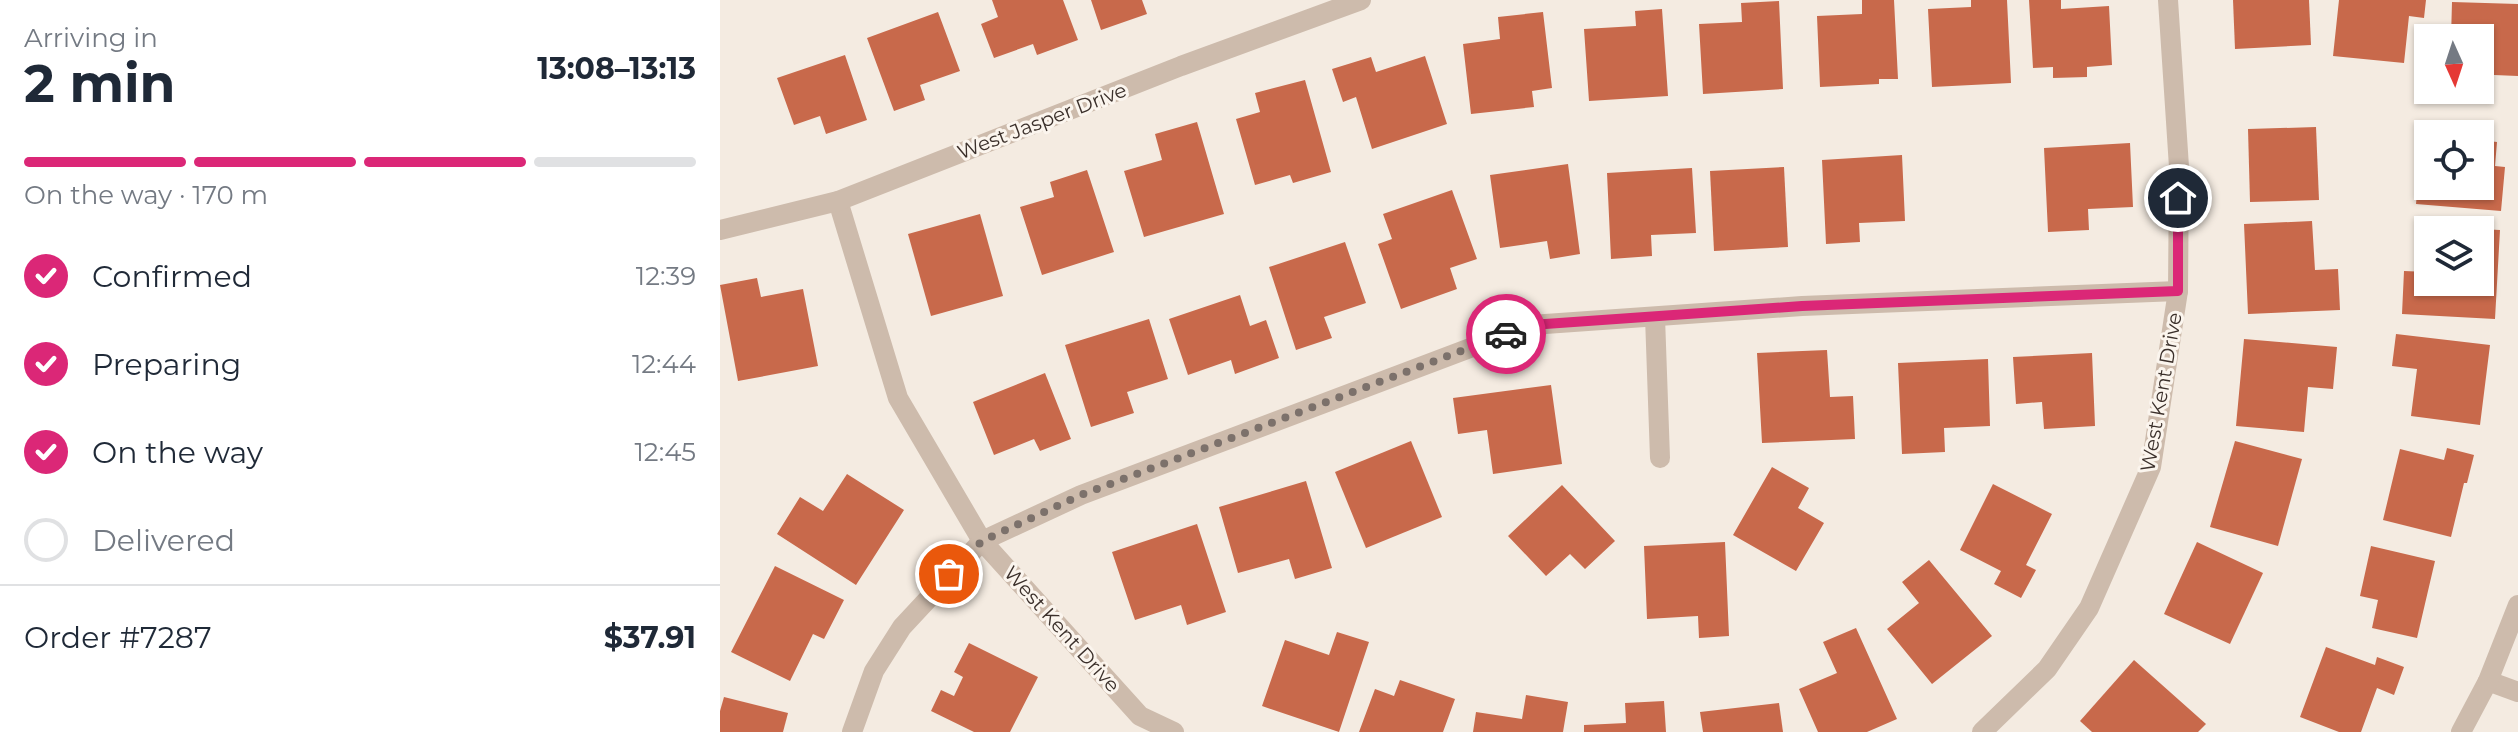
<!DOCTYPE html>
<meta charset="utf-8">
<style>
body{margin:0;font-family:Montserrat,sans-serif;background:#f2f2f3;color:#1f2937;height:100vh;display:flex;flex-direction:column;font-size:30px;white-space:nowrap}
*{box-sizing:border-box;margin:0}
p{font-size:26px;color:#747a83}
.icon{flex:none;width:44px;height:44px;fill:none;stroke:currentColor;stroke-width:2;stroke-linecap:round;stroke-linejoin:round}
.map{position:relative;flex:1;overflow:hidden}
.sheet{display:flex;flex-direction:column;background:#fff;width:720px}
.sheet>*{flex:none}
.needle{width:52px;rotate:177deg}
.tools{position:absolute;left:1694px;top:24px;display:grid;gap:16px}
.tools a{display:grid;place-items:center;width:80px;height:80px;border-radius:0px;background:#fff;box-shadow:0 2px 6px #0004;font-size:40px}
.pin{position:absolute;display:grid;place-items:center;width:68px;height:68px;color:#fff;margin:-34px;border:4px solid #fff;border-radius:50%;box-shadow:0 2px 8px #0007}
.courier{position:absolute;display:grid;place-items:center;width:80px;height:80px;margin:-40px;border:6px solid #db2777;border-radius:50%;background:#fff;color:#222;box-shadow:0 2px 10px #0007}
.overview em{font-style:normal;font-weight:700}
.overview div{display:flex;flex-direction:column-reverse}
.overview{display:flex;align-items:center;justify-content:space-between;height:136px;padding:0 24px}
h1{font-size:52px;font-weight:700;line-height:60px}
.bar{display:grid;grid-template-columns:repeat(4,1fr);gap:12px 8px;align-content:center;height:96px;padding:0 24px}
.bar i{height:10px;border-radius:6px;background:#e0e1e3}
.bar .on{background:#db2777}
.bar p{grid-column:span 4}
.line{display:flex;align-items:center;gap:20px;padding:0 24px;border-top:2px solid #e0e1e3}
.line div{flex:1}
ol{padding:0 24px;list-style:none}
li{display:flex;align-items:center;gap:24px;height:88px}
li p{margin-inline-start:auto}
li .icon{padding:8px;border-radius:50%;background:#db2777;color:#fff;stroke-width:4}
li:last-child{color:#747a83}
li i{width:44px;height:44px;border:4px solid #e0e1e3;border-radius:50%}
main{display:flex;flex:1;min-height:0}
.map>svg:first-child{display:block}
.building{fill:#c8694b}
.lines{fill:none;stroke-linecap:round;stroke-linejoin:round}
.minor{stroke:#cdbbac;stroke-width:20}
.done{stroke:#7c716b;stroke-width:8;stroke-dasharray:0 14.4}
.route{stroke:#db2777;stroke-width:10}
.labels{text-anchor:middle;dominant-baseline:central;stroke-width:6;stroke-linejoin:round;paint-order:stroke}
.street-label{font-size:20px;fill:#3b302b;stroke:#fbf5ee}
</style>
<main>
<section class="sheet">
<div class="overview"><div><h1>2 min</h1><p>Arriving in</p></div><em>13:08–13:13</em></div>
<div class="bar"><i class="on"></i><i class="on"></i><i class="on"></i><i></i><p>On the way · 170 m</p></div>
<ol>
<li><svg class="icon" aria-label="check" viewBox="0 0 24 24"><path d="M5 12l5 5 9-10"/></svg>Confirmed<p>12:39</p></li>
<li><svg class="icon" aria-label="check" viewBox="0 0 24 24"><path d="M5 12l5 5 9-10"/></svg>Preparing<p>12:44</p></li>
<li><svg class="icon" aria-label="check" viewBox="0 0 24 24"><path d="M5 12l5 5 9-10"/></svg>On the way<p>12:45</p></li>
<li><i></i>Delivered</li>
</ol>
<div class="line" style="height:104px"><div>Order #7287</div><b>$37.91</b></div>
</section>
<div class="map">
<svg width="1798" height="732" viewBox="0 0 1798 732">
<rect width="100%" height="100%" fill="#f4ebe1"/>
<g class="building">
<polygon points="272,0 343,0 358,40 317,55 313,44 274,58 261,24 278,17"/>
<polygon points="371,0 422,0 427,14 381,30"/>
<polygon points="1142,0 1174,0 1178,79 1159,79 1159,84 1100,87 1097,16 1142,14"/>
<polygon points="1251,0 1287,0 1291,83 1212,87 1208,9 1251,7"/>
<polygon points="1309,0 1341,0 1341,9 1389,6 1392,65 1367,67 1367,77 1333,78 1333,67 1313,68"/>
<polygon points="1513,0 1589,0 1591,45 1515,49"/>
<polygon points="1619,0 1706,0 1704,18 1689,16 1684,63 1613,56"/>
<polygon points="1059,1 1063,89 983,94 979,24 1022,22 1021,3"/>
<polygon points="1732,2 1798,4 1798,76 1774,75 1774,69 1760,68 1760,38 1731,38"/>
<polygon points="942,9 948,96 869,101 864,29 916,26 915,11"/>
<polygon points="218,12 240,71 200,85 205,100 174,111 147,38"/>
<polygon points="823,12 832,88 812,91 814,107 751,114 743,44 780,39 778,17"/>
<polygon points="125,55 147,120 106,134 100,116 74,125 57,78"/>
<polygon points="705,56 727,124 652,149 636,97 623,102 612,69 651,57 656,72"/>
<polygon points="585,80 611,172 573,183 570,175 535,185 516,119 540,112 535,93"/>
<polygon points="477,122 504,214 424,237 404,171 442,160 435,134"/>
<polygon points="1596,127 1599,200 1530,202 1528,129"/>
<polygon points="1702,135 1708,136 1708,186 1760,186 1760,140 1777,142 1775,166 1785,167 1781,211 1696,204"/>
<polygon points="1410,143 1413,207 1368,209 1369,230 1328,232 1324,148"/>
<polygon points="1182,155 1185,221 1139,223 1140,242 1106,244 1102,160"/>
<polygon points="848,164 860,254 830,259 827,241 780,248 770,175"/>
<polygon points="1064,167 1068,247 994,251 990,171"/>
<polygon points="972,168 976,233 931,235 932,256 891,259 887,173"/>
<polygon points="367,170 394,252 322,275 300,207 334,197 330,182"/>
<polygon points="732,190 757,259 730,268 737,289 681,309 658,244 672,239 663,214"/>
<polygon points="260,214 283,296 211,316 188,234"/>
<polygon points="1592,221 1595,270 1618,269 1620,310 1528,314 1524,224"/>
<polygon points="1712,226 1742,228 1742,230 1712,230"/>
<polygon points="1760,229 1780,230 1775,319 1682,314 1684,271 1708,272 1708,282 1760,282"/>
<polygon points="625,242 646,303 604,317 612,338 576,350 549,267"/>
<polygon points="37,278 41,297 83,289 98,366 18,381 0,285"/>
<polygon points="520,295 530,326 546,320 559,358 515,374 511,360 468,375 449,319"/>
<polygon points="429,319 448,379 407,392 414,413 371,427 345,345"/>
<polygon points="1676,334 1770,345 1760,425 1691,416 1697,369 1672,366"/>
<polygon points="1524,339 1617,347 1613,389 1588,387 1584,432 1516,426"/>
<polygon points="1107,350 1110,397 1133,396 1135,439 1042,443 1037,353"/>
<polygon points="1372,353 1375,426 1324,429 1322,402 1296,404 1293,357"/>
<polygon points="1268,359 1270,426 1224,428 1225,452 1182,454 1178,363"/>
<polygon points="325,373 351,439 320,451 314,439 274,455 253,402"/>
<polygon points="831,385 842,464 773,474 767,430 738,434 733,398"/>
<polygon points="691,441 722,517 646,548 615,472"/>
<polygon points="1515,441 1582,459 1558,546 1490,527"/>
<polygon points="1727,448 1754,455 1747,483 1744,483 1731,537 1663,520 1680,449 1724,460"/>
<polygon points="1052,467 1089,488 1078,508 1104,523 1076,571 1013,535"/>
<polygon points="127,474 184,510 136,585 57,534 80,497 103,511"/>
<polygon points="586,481 612,568 575,579 569,559 518,573 499,507"/>
<polygon points="1273,484 1332,514 1306,565 1316,570 1301,598 1274,584 1281,571 1240,550"/>
<polygon points="842,485 895,541 865,569 850,554 826,576 788,536"/>
<polygon points="477,524 506,612 467,625 461,605 415,620 392,552"/>
<polygon points="1005,542 1009,636 979,638 978,616 927,619 924,546"/>
<polygon points="1477,542 1543,573 1510,644 1444,614"/>
<polygon points="1651,546 1715,561 1697,638 1652,628 1658,600 1640,596"/>
<polygon points="1209,560 1272,636 1212,684 1167,629 1199,603 1182,582"/>
<polygon points="55,566 124,600 104,639 93,634 70,681 11,652"/>
<polygon points="1136,628 1177,719 1147,732 1098,732 1079,689 1117,673 1103,642"/>
<polygon points="617,632 649,642 619,732 542,706 565,640 609,655"/>
<polygon points="249,643 318,677 290,732 254,732 211,711 221,690 234,696 243,677 234,672"/>
<polygon points="1606,647 1655,665 1657,657 1684,667 1674,695 1657,688 1641,732 1619,732 1580,717"/>
<polygon points="1414,660 1486,724 1478,732 1372,732 1360,721"/>
<polygon points="680,680 735,699 723,732 639,732 655,689 674,696"/>
<polygon points="806,695 848,702 843,732 753,732 756,712 802,719"/>
<polygon points="4,697 68,713 63,732 0,732 0,711"/>
<polygon points="944,701 946,732 864,732 864,725 906,723 905,703"/>
<polygon points="1059,703 1063,732 983,732 980,712"/>
</g>
<g class="lines">
<g class="minor">
<polyline points="118,201 178,398 262,541 420,716 454,732"/>
<polyline points="0,230 118,201 461,66 641,0"/>
<polyline points="935,317 940,458"/>
<polyline points="1768,681 1798,692"/>
<polyline points="132,732 154,671 182,627 262,541 361,495 811,325 1082,306 1458,291"/>
<polyline points="1262,732 1327,669 1369,608 1431,467 1458,291 1459,167 1448,0"/>
<polyline points="1741,732 1768,681 1798,605"/>
</g>
</g>
<g class="lines">
<polyline class="done" points="229,574 262,541 361,495 786,334"/>
<polyline class="route" points="786,334 811,325 1082,306 1458,291 1458,198"/>
</g>
<g class="labels">
<g class="street-label">
<text transform="translate(322 121) rotate(-21)">West Jasper Drive</text>
<text transform="translate(1441 392) rotate(-80)">West Kent Drive</text>
<text transform="translate(342 629) rotate(48)">West Kent Drive</text>
</g>
</g>
</svg>
<div class="tools">
<a><svg class="needle" viewBox="-14 -14 28 28"><path d="M0-13l5 13h-10z" fill="#e53935"/><path d="M0 13l5-13h-10z" fill="#747a83"/></svg></a>
<a><svg class="icon" aria-label="locate" viewBox="0 0 24 24"><circle cx="12" cy="12" r="6"/><path d="M12 2v4M12 18v4M2 12h4M18 12h4"/></svg></a>
<a><svg class="icon" aria-label="layers" viewBox="0 0 24 24"><path d="M12 4l9 5-9 5-9-5zM3 14l9 5 9-5"/></svg></a>
</div>
<div class="pin" style="left:229px;top:574px;background:#ea580c"><svg class="icon" aria-label="bag" viewBox="0 0 24 24"><path d="M5 8h14l-1 12H6zM9 8a3 3 0 0 1 6 0"/></svg></div>
<div class="pin" style="left:1458px;top:198px;background:#1f2937"><svg class="icon" aria-label="home" viewBox="0 0 24 24"><path d="M3 11l9-7 9 7M6 9v11h12V9"/></svg></div>
<div class="courier" style="left:786px;top:334px"><svg class="icon" aria-label="car" viewBox="0 0 24 24"><path d="M5 17H2v-5l4-1 3-4h7l3 4 3 1v5h-3M9 17h6M6 11h13"/><circle cx="7" cy="17" r="2"/><circle cx="17" cy="17" r="2"/></svg></div>
</div>
</main>
